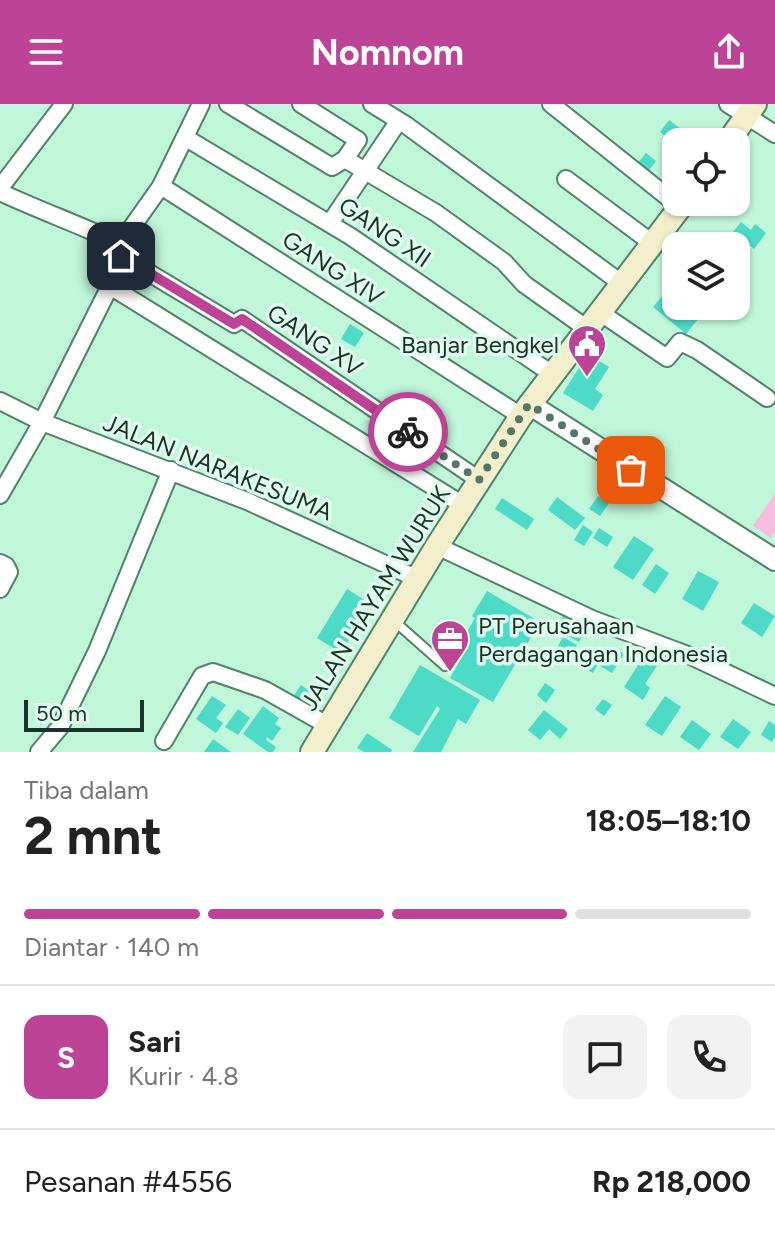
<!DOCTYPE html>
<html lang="id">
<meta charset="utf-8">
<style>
body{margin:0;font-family:Figtree,sans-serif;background:#f2f2f2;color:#222;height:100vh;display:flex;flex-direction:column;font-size:30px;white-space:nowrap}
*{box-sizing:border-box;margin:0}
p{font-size:26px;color:#767676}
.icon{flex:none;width:44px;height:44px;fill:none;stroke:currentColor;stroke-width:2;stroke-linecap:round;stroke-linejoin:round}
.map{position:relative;height:648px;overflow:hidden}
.details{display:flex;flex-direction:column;background:#fff;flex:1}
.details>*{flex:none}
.tools{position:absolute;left:662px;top:24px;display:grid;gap:16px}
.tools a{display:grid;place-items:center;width:88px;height:88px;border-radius:16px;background:#fff;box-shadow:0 2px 6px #0004;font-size:40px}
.scale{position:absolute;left:24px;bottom:20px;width:120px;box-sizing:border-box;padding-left:8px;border:4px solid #1c3127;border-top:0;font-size:22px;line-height:28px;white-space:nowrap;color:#1c3127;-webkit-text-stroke:6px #defded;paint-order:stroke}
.pin{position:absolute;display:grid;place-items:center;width:68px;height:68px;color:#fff;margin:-34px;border-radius:16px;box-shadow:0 4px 12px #0006}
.courier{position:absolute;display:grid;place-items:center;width:80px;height:80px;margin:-40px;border:6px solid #bc4396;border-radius:50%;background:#fff;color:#222;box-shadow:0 2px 10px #0007}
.headline em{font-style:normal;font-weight:700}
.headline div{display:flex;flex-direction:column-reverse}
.headline{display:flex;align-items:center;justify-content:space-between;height:136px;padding:0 24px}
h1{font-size:52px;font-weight:700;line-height:60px}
.bar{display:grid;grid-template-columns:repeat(4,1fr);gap:12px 8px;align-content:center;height:96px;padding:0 24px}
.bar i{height:10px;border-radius:6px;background:#e0e0e0}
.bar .selected{background:#bc4396}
.bar p{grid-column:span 4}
.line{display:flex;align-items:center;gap:20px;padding:0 24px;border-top:2px solid #e0e0e0}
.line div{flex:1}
.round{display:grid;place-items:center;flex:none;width:84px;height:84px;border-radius:16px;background:#f2f2f2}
header{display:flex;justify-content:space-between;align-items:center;height:104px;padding:0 24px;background:#bc4396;color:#fff;font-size:36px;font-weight:700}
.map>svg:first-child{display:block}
.green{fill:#f5bedf}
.building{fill:#4ddac7}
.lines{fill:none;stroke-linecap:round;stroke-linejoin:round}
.service-casing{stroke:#51826a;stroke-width:12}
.minor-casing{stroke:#51826a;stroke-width:20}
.tertiary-casing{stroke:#51826a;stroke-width:24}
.secondary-casing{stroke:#51826a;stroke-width:26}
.service{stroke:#fff;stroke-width:8}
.minor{stroke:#fff;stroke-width:16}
.tertiary{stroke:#fff;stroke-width:20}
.secondary{stroke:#f3efcd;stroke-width:22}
.done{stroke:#557666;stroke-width:8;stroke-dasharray:0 14.4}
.route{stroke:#bc4396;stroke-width:10}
.labels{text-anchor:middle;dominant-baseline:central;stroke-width:7;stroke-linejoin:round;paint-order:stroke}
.street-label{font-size:24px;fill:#1c3127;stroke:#defded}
.poi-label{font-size:24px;fill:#1c3127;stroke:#defded;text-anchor:end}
</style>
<header><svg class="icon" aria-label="menu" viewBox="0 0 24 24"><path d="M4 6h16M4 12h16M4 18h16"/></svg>Nomnom<svg class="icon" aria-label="share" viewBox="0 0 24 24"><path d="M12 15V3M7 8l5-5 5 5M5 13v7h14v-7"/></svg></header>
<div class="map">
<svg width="775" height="648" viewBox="0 0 775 648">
<rect width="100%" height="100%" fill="#c0f6da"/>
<polygon class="green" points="775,389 775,428 771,434 753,422"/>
<g class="building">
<polygon points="669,16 681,25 671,37 660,28"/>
<polygon points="646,49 656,57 648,68 637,60"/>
<polygon points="741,118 751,126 755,120 766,129 754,145 733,128"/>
<polygon points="673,179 676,182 676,202 702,202 706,205 686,230 653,203"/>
<polygon points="350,220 364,229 355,243 341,235"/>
<polygon points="588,250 609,263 595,285 603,291 593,307 563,289"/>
<polygon points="601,368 631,388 626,397 617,391 612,398 601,391 607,383 597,376"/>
<polygon points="598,392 609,399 600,412 589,405"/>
<polygon points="557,393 585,414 575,426 548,406"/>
<polygon points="502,394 534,415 527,426 495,405"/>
<polygon points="583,421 593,428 584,442 574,436"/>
<polygon points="599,424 613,433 607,443 593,434"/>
<polygon points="634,432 654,445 633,476 613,463"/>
<polygon points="656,460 669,469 655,490 642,481"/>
<polygon points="698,467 719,478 703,507 682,495"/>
<polygon points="347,485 371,500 341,549 317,534"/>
<polygon points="487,487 540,518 493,598 450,574 466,546 459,542 475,514 472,512"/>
<polygon points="754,499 775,512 762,533 741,519"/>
<polygon points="563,512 586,525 579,538 556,526"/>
<polygon points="563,533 577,541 569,556 555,548"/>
<polygon points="613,542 624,550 612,569 600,562"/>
<polygon points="582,549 599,558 593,569 576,560"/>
<polygon points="644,552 658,560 645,580 650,584 643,596 624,583"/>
<polygon points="420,561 480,596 466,620 458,615 441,648 413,648 440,605 437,602 419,632 389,614"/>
<polygon points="545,579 555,586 546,599 537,591"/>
<polygon points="301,581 315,591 304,605 291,596"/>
<polygon points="212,592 226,601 216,614 223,619 216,629 196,615"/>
<polygon points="665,592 681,603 662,632 645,621"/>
<polygon points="603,595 612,601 604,612 595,605"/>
<polygon points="263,602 279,614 275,620 281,624 272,637 267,633 266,636 276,643 273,648 268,648 243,630"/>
<polygon points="238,605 250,614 238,631 225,623"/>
<polygon points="544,606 568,625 560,635 549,625 540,636 528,626"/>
<polygon points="733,615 751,628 738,645 720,633"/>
<polygon points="692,616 711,630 699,646 680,633"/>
<polygon points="769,617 775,621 775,633 772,638 761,631"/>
<polygon points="367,629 392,646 391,648 364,648 357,644"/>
<polygon points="213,635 231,648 204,648"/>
</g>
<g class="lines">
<g class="service-casing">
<polyline id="service" points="393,516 445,562"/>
</g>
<g class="minor-casing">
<g id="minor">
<polyline points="228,0 332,63 345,55"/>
<polyline points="301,0 358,36 345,55 436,109 504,158 524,180 586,224"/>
<polyline points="372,0 406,21 621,179"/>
<polyline points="551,0 680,103"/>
<polyline points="728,0 775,30"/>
<polyline points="186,34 350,132 552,270"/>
<polyline points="566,75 652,139"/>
<polyline points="161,82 521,312"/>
<polyline points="0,84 64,0"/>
<path d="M0,88C40,107 81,121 120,140L161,82L201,0"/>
<polyline points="330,119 396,21"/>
<polyline points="121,152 234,220 242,215 479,376"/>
<polyline points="598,207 667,254 680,238 697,246 767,294"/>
<polyline points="0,297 42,318 247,397 418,475"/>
<polyline points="0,391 42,318 110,182 463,401"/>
<polyline points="437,442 592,515 693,553 775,592"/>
<polyline points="0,459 6,462 9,468 0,485"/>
<polyline points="164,637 202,572 213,568 265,586 327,621"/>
<polyline points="39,648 60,623 97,547 171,366"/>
</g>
</g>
<g class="tertiary-casing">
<polyline id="tertiary" points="529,300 775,456"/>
</g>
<g class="secondary-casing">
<g id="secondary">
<polyline points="728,38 755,0"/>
<polyline points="312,648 437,442 521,312 684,98"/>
</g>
</g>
<use href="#service" class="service"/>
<use href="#minor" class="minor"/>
<use href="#tertiary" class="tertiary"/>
<use href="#secondary" class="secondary"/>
</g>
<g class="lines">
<polyline class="done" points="408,328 479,376 529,300 631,366"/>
<polyline class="route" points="121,152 234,220 242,215 408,328"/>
</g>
<defs>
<g id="civic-pin" transform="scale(2)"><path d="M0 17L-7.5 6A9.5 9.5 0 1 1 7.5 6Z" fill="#bc4396" stroke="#defded"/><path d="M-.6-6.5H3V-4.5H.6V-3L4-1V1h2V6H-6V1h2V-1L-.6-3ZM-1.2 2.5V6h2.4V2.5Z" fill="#fff"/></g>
<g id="office-pin" transform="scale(2)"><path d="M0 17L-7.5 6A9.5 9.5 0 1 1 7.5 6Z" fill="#bc4396" stroke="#defded"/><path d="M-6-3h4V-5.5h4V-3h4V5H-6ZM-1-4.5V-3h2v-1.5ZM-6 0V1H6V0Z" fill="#fff"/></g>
</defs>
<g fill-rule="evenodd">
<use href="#civic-pin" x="587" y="240"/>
<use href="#office-pin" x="450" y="535"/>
</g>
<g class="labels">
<g class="street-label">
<text transform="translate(385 128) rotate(34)">GANG XII</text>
<text transform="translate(333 164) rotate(33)">GANG XIV</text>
<text transform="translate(315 236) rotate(34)">GANG XV</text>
<text transform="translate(218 363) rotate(22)">JALAN NARAKESUMA</text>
<text transform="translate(375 494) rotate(-58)">JALAN HAYAM WURUK</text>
</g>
<g class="poi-label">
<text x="559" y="240">Banjar Bengkel</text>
<text x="478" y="521" text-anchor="start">PT Perusahaan<tspan x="478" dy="28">Perdagangan Indonesia</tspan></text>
</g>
</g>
</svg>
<div class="tools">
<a><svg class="icon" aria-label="locate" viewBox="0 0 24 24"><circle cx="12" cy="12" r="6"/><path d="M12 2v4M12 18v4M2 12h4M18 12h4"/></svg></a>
<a><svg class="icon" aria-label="layers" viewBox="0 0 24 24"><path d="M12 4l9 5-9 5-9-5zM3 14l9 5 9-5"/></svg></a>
</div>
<div class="scale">50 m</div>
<div class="pin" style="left:631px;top:366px;background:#ea580c"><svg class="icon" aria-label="bag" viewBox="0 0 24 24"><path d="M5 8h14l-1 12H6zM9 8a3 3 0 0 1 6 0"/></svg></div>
<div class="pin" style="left:121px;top:152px;background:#1f2937"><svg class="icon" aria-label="home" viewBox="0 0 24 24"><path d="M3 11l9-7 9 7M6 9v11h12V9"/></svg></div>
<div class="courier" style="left:408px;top:328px"><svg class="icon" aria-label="bike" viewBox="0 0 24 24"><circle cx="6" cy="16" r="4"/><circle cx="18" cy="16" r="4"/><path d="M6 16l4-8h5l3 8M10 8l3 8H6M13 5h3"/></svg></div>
</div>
<section class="details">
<div class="headline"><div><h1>2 mnt</h1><p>Tiba dalam</p></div><em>18:05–18:10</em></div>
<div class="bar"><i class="selected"></i><i class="selected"></i><i class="selected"></i><i></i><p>Diantar · 140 m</p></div>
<div class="line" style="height:144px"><b class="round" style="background:#bc4396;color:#fff">S</b><div><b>Sari</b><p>Kurir · 4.8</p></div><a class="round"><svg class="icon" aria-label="chat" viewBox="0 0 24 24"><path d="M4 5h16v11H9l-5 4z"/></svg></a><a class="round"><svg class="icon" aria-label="phone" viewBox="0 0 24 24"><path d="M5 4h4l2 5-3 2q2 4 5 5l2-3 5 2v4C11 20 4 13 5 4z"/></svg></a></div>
<div class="line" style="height:104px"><div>Pesanan #4556</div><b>Rp 218,000</b></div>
</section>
